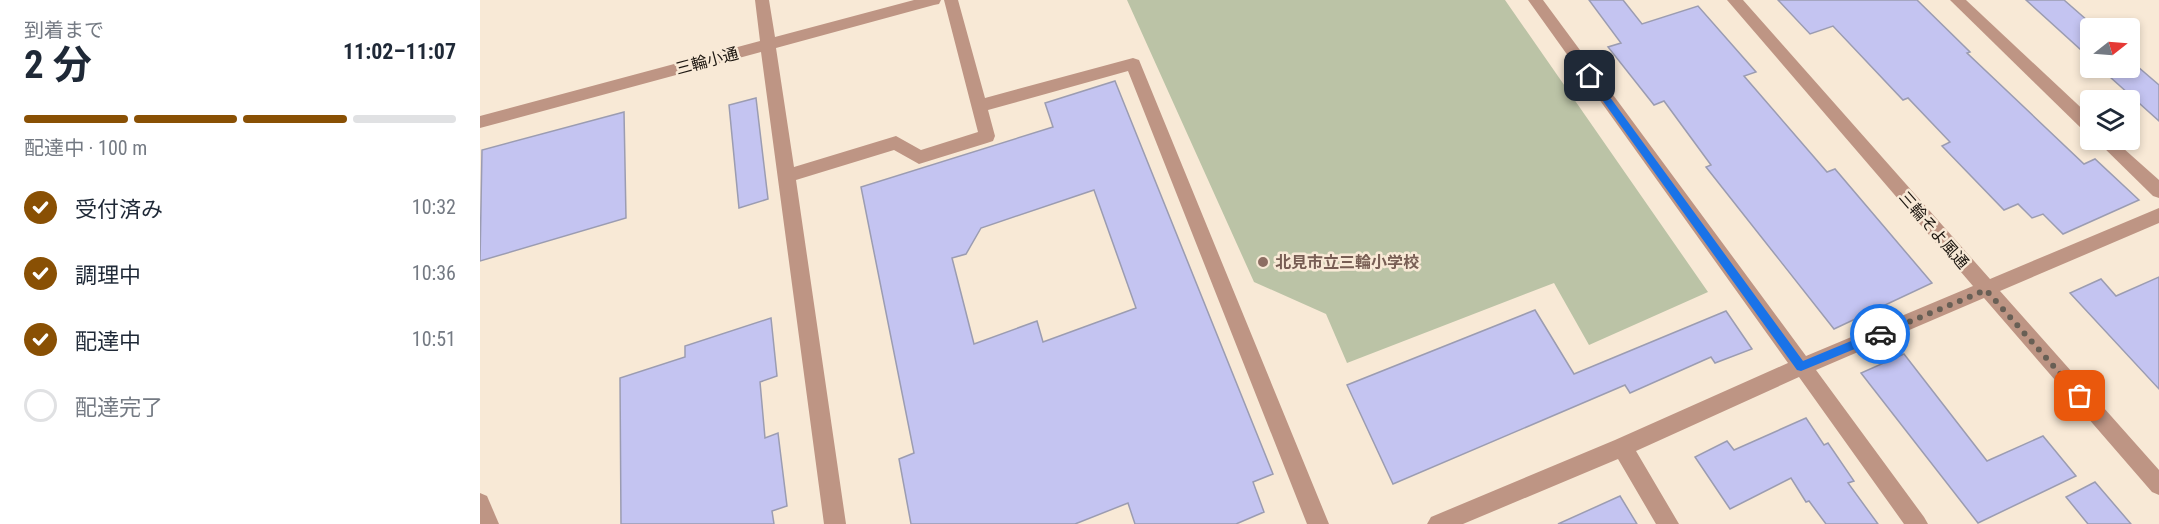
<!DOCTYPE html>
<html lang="ja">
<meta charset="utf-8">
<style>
body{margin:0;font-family:"Roboto Condensed","Noto Sans JP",sans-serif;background:#f2f2f3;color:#1f2937;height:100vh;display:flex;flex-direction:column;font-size:22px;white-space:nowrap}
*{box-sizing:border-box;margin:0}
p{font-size:20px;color:#747a83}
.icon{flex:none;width:33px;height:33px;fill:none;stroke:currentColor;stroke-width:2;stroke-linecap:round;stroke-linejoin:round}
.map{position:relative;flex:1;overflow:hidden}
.side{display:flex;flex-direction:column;background:#fff;width:480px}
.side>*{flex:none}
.needle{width:39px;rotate:73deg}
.tools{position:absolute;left:1600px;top:18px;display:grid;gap:12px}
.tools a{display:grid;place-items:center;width:60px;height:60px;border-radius:6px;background:#fff;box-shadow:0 3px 9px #0003;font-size:30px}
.pin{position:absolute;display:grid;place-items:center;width:51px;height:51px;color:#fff;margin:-26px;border-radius:12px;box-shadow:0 3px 9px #0006}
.courier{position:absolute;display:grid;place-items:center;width:60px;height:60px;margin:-30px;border:4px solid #1a73e8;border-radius:50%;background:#fff;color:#222;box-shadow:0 2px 8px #0007}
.head em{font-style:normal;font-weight:700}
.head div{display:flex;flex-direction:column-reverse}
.head{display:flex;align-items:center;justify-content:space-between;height:102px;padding:0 24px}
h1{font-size:39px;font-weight:700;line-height:45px}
.bar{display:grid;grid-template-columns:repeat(4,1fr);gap:9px 6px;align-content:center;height:72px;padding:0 24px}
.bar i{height:8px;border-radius:4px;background:#e0e1e3}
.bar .current{background:#895004}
.bar p{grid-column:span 4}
ol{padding:0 24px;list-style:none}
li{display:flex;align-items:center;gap:18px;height:66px}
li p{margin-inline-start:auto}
li .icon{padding:6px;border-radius:50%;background:#895004;color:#fff;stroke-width:4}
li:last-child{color:#747a83}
li i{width:33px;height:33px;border:3px solid #e0e1e3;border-radius:50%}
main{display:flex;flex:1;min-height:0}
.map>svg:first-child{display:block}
.green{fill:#bbc3a6}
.building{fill:#c4c4f1;stroke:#9b9cb1;stroke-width:1.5;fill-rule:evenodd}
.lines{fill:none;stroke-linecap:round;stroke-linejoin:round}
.minor{fill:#be9584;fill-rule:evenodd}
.route{fill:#1a73e8}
.done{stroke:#685f55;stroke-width:6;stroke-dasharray:0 10.8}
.education-dot{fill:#8d6e63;stroke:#f8e9d6;stroke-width:2}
.labels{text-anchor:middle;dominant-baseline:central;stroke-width:5;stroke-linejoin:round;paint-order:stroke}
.street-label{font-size:16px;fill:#1b150f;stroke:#f8e9d6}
.education-label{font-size:16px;font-weight:bold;fill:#785e54;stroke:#f8e9d6;text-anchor:start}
</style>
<main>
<section class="side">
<div class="head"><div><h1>2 分</h1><p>到着まで</p></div><em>11:02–11:07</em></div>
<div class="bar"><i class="current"></i><i class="current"></i><i class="current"></i><i></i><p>配達中 · 100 m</p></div>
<ol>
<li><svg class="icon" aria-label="check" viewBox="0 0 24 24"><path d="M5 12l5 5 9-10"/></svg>受付済み<p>10:32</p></li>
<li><svg class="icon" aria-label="check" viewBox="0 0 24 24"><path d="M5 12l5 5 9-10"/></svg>調理中<p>10:36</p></li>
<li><svg class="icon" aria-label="check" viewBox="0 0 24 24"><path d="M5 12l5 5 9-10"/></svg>配達中<p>10:51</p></li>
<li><i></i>配達完了</li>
</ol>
</section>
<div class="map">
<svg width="1679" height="524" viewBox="0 0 1679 524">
<rect width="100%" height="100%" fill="#f8e9d6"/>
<polygon class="green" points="647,0 1025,0 1228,292 1109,345 1074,283 867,363 846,314 774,282"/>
<g class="building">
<polygon points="1109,0 1143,0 1162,24 1218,6 1276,72 1264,76 1347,172 1355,169 1452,283 1354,329 1226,167 1231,165 1184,101 1174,105 1128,47 1141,43"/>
<polygon points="1298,0 1437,0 1490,52 1487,53 1604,164 1615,159 1659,200 1583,234 1563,214 1552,218 1538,204 1524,210 1462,146 1470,142 1428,98 1423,100 1353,26 1330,34"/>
<polygon points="1546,0 1584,0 1616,28 1611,28 1611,59"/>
<polygon points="1650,60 1679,85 1679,121 1620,68 1650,68"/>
<path d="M635,81L793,474L773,482L784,512L756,524H655L648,503L595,524H431L419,459L434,453L381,187L573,127L565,103ZM614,190L656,308L563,342L557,321L494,344L472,258L486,254L501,228Z"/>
<polygon points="276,98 288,199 259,208 249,105"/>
<polygon points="144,112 146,218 0,261 2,150"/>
<polygon points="1679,277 1679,389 1590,293 1621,279 1636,296"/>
<polygon points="1055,310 1094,374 1246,311 1272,349 1235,363 1231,357 1150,393 1145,385 913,484 867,385"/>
<polygon points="291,318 297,376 280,382 285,438 298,433 307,506 292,511 294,524 141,524 140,378 205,357 205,346"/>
<polygon points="1424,354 1507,461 1563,436 1596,476 1498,523 1381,373"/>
<polygon points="1326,418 1344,445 1348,443 1374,481 1368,483 1398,524 1346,524 1329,501 1326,502 1311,478 1250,509 1215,457 1247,441 1254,450"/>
<polygon points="1615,482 1651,524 1608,524 1586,497"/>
<polygon points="1140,496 1157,524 1078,524"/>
</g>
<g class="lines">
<g class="minor">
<polygon points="275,0 289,0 295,37 434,0 461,0 459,4 454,5 296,48 314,167 416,136 441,150 498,132 464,0 478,0 505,98 653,58 659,60 849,524 827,524 648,71 508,110 515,136 513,141 507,143 439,164 414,150 316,180 366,524 344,524 281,52 0,128 0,116 280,41"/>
<polygon points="1048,0 1063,0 1326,356 1493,286 1247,0 1263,0 1510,279 1679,208 1679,223 1520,291 1679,470 1679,495 1672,492 1504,298 1336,370 1444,517 1448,524 1424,524 1319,377 1156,451 1199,524 1176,524 1138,459 983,524 947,524 951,517 1135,440 1308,363"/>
<polygon points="1470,0 1486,0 1611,117 1611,134 1605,132"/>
<polygon points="1616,140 1634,140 1679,180 1679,198 1673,196"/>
<polygon points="0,493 7,496 19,524 0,524"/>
</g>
</g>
<polygon class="route" points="1110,73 1113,74 1323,361 1400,329 1404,331 1404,337 1321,371 1317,370 1107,79 1107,74"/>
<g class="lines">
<polyline class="done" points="1400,334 1506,290 1600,396"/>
</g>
<circle class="education-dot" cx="783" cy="262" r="6"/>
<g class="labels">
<g class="street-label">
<text transform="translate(227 61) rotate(-15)">三輪小通</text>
<text transform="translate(1454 230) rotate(49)">三輪そよ風通</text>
</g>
<g class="education-label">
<text x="795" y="262">北見市立三輪小学校</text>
</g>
</g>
</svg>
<div class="tools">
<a><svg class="needle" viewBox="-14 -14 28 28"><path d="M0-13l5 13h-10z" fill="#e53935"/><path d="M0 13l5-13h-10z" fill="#747a83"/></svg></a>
<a><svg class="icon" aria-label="layers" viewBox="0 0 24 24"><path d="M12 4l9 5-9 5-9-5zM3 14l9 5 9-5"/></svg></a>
</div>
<div class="pin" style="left:1600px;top:396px;background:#ea580c"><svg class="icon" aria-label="bag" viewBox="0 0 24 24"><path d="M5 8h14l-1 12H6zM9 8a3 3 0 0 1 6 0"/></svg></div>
<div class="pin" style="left:1110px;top:76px;background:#1f2937"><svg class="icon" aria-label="home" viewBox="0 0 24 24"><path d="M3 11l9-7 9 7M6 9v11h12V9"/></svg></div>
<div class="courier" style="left:1400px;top:334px"><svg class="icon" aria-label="car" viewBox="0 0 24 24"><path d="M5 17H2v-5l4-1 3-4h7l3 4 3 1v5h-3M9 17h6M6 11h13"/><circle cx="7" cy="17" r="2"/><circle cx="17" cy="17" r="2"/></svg></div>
</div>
</main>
